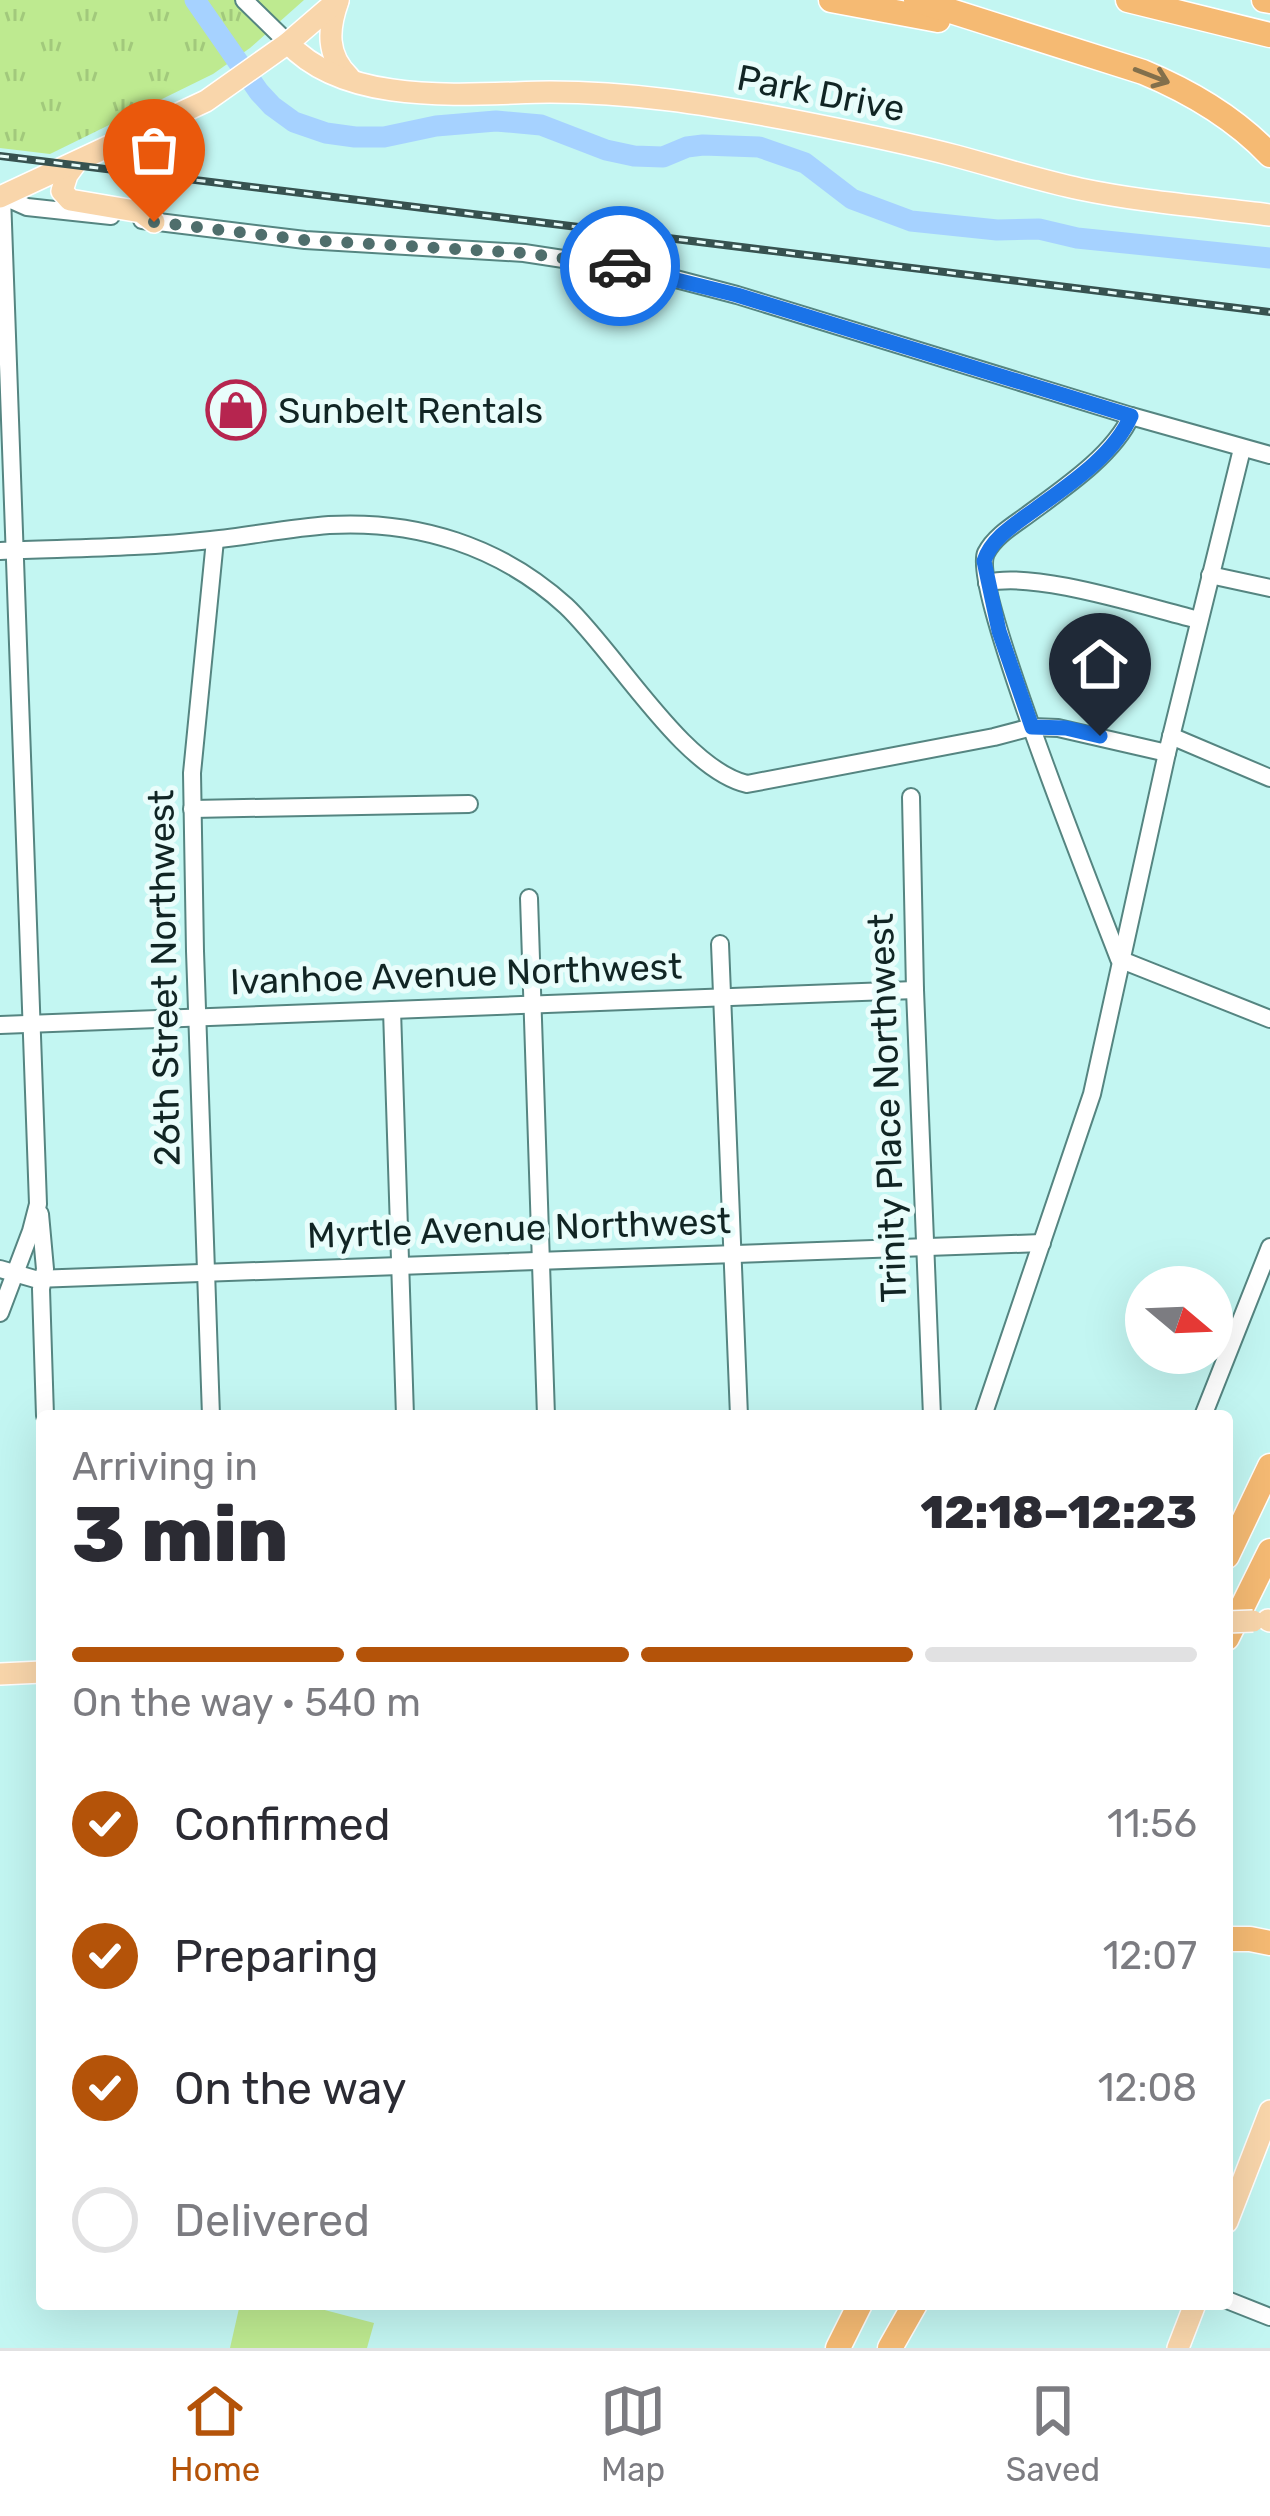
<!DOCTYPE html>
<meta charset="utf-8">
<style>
body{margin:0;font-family:Rubik,sans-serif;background:#f7f7f7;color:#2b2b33;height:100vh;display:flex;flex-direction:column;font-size:45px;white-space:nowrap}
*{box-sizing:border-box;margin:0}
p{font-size:39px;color:#7c7c81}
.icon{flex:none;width:66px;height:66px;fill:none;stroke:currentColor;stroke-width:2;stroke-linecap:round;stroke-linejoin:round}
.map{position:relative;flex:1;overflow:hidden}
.details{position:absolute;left:36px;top:1410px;width:1197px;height:900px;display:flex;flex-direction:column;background:#fff;border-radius:12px;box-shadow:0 12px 48px #0002}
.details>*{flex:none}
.needle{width:78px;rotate:109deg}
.controls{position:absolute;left:1125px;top:1266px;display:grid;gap:24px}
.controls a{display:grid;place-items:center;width:108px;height:108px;border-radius:50%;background:#fff;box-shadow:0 12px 48px #0002;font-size:60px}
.pin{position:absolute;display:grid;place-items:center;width:102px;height:102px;color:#fff;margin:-123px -51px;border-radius:50% 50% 50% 0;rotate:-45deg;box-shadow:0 0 12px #0007}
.pin .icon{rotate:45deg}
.courier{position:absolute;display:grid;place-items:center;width:120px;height:120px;margin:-60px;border:9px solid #1a73e8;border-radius:50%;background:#fff;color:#222;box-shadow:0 3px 15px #0007}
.headline em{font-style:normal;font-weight:800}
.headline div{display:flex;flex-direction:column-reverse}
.headline{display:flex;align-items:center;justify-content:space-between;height:204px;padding:0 36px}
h1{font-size:78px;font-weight:800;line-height:90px}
.bar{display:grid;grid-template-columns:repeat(4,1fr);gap:18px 12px;align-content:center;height:144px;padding:0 36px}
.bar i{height:15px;border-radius:9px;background:#e1e1e2}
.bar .current{background:#b45309}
.bar p{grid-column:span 4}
ol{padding:0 36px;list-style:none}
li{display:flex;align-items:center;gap:36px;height:132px}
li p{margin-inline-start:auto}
li .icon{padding:12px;border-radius:50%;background:#b45309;color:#fff;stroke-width:4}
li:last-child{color:#7c7c81}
li i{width:66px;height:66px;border:6px solid #e1e1e2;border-radius:50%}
.dock{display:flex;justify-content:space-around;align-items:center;height:168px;border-top:3px solid #e1e1e2;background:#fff;font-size:33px;color:#7c7c81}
.dock a{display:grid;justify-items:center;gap:6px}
.dock .current{color:#b45309}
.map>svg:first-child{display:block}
.grass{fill:url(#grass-tufts)}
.garden{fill:#beea90}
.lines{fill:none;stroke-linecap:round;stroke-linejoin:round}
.river{stroke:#a6d2ff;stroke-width:21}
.minor-casing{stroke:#558581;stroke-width:20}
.major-casing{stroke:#fff;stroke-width:24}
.highway-casing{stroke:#fff;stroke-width:27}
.minor{stroke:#fff;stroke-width:16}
.major{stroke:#f9d6ab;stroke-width:21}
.highway{stroke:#f5ba73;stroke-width:24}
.rail-casing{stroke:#375250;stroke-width:8}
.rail{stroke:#e9fdfb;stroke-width:3;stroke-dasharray:9;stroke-linecap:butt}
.major-bridge-casing{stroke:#fff;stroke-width:24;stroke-linecap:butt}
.major-bridge{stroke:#f9d6ab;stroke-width:21}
.oneway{stroke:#83704c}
.done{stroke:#4f6e6c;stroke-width:12;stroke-dasharray:0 21.6}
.route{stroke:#1a73e8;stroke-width:15}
.labels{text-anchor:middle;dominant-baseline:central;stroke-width:10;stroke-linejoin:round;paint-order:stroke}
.street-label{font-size:36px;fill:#112524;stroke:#e9fdfb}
.poi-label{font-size:36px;fill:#112524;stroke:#e9fdfb;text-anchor:start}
</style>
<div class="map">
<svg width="1270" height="2348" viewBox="0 0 1270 2348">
<defs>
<pattern id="grass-tufts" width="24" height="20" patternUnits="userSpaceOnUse" patternTransform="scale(3)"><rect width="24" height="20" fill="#beea90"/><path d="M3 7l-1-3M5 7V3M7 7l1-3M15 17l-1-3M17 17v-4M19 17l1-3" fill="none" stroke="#a2c97c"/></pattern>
</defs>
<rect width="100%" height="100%" fill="#c3f6f2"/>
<polygon class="grass" points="0,0 304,0 250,48 213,74 50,154 0,148"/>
<polygon class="garden" points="240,2304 302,2304 374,2323 367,2348 230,2348"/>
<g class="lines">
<polyline class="river" points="195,0 259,92 272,106 294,122 326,133 355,137 384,137 436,126 496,121 541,125 606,150 634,156 663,157 687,147 703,145 759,147 805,163 852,199 911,221 997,230 1039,229 1077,238 1270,258"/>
<g class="minor-casing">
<g id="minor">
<polyline points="244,0 288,43"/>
<polyline points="142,220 305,240 524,253 649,272 737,295 1131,416 1270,455"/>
<path d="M1131,416C1113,456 1061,490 1026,516C1012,526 994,537 986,553C970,586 1099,906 1119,959L1270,1019"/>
<path d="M0,551C71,548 140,548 211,540C250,536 289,528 329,525C417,520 500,546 566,606C616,653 683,769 747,784L994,737L1032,727L1058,728L1167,753"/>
<polyline points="1210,575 1270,588"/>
<path d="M987,583C1033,570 1149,608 1199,620"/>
<polyline points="1171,736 1270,778"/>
<polyline points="911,797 915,990 932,1416"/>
<polyline points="192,809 469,804"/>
<polyline points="529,898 546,1416"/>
<polyline points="720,944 739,1416"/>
<polyline points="392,1010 405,1416"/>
<polyline points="0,1025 915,990"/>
<polyline points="40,1214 45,1269 41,1289 45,1416"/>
<polyline points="0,1269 35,1279 1042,1243"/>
<polyline points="0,1313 31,1231 38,1204 2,196 27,207 111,216"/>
<polyline points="211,1416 195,951 192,773 215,540"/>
<polyline points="983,1416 1092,1094 1167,753 1242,449"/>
<polyline points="1203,1416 1270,1247"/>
<polyline points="1227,2300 1270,2317"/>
</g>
</g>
<g class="major-casing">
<g id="major">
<path d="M338,1C328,29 326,55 349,77"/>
<path d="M288,43C348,108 470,93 550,92C630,92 707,104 786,119C843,130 900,141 956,156C997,167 1038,180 1080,189C1142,202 1207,207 1270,215"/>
<polyline points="75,164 67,175 62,191 70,200 141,212 154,222"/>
<polyline points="0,197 206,101 288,43 338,0"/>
<polyline points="1268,1620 1270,1621"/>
<polyline points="0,1674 42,1672"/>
<polyline points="1227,2222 1270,2111"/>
<polyline points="1178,2348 1195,2304"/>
</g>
</g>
<g class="highway-casing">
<g id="highway">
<polyline points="831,0 938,20"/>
<path d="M916,0L1143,72C1191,92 1234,117 1270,155"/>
<polyline points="1128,0 1270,35"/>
<polyline points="1264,0 1270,1"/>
<polyline points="1227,1556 1270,1466"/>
<polyline points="1227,1638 1270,1551"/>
<polyline points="1227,1939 1250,1939 1270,1943"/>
<polyline points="838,2348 860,2304"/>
<polyline points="890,2348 915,2304"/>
</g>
</g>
<use href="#minor" class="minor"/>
<use href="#major" class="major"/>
<use href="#highway" class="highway"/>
<g class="rail-casing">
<polyline id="rail" points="0,156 1270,312"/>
</g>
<use href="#rail" class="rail"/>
<g class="major-bridge-casing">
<polyline id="major-bridge" points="1227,1622 1253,1621"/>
</g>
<use href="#major-bridge" class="major-bridge"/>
</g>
<defs><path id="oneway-shaft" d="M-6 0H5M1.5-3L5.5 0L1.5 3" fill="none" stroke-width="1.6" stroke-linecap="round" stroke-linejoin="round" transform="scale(3)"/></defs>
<use class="oneway" href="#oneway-shaft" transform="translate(1152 76) rotate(21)"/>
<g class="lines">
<polyline class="done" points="154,222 305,240 524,253 620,266"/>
<path class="route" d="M620,266L737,295L1131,416C1114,455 1070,484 1037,508C1017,523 992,537 984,561L999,631L1032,727L1066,728L1100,736"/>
</g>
<defs>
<g id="shop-ring" transform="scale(3)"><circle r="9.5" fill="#e9fdfb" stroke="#b6254f" stroke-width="1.5"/><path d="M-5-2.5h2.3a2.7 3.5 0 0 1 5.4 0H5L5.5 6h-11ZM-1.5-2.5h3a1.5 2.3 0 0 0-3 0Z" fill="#b6254f"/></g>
</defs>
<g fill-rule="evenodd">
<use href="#shop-ring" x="236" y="410"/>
</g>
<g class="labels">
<g class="street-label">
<text transform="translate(821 93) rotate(11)">Park Drive</text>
<text transform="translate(456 974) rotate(-2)">Ivanhoe Avenue Northwest</text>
<text transform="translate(164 978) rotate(-91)">26th Street Northwest</text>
<text transform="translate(887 1108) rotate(-92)">Trinity Place Northwest</text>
<text transform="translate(519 1228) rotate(-2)">Myrtle Avenue Northwest</text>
</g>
<g class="poi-label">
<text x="278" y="410">Sunbelt Rentals</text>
</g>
</g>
</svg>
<div class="controls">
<a><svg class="needle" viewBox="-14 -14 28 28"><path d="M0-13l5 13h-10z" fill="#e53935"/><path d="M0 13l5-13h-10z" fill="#7c7c81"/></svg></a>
</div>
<div class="pin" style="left:154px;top:222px;background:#ea580c"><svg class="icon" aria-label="bag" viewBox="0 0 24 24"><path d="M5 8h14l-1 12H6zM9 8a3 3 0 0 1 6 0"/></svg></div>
<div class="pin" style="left:1100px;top:736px;background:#1f2937"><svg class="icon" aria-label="home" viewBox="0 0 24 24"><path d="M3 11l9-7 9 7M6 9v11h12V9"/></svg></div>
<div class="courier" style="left:620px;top:266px"><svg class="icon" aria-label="car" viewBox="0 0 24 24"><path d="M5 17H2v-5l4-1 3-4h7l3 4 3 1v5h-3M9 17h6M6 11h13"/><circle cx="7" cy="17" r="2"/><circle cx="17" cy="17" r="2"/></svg></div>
<section class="details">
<div class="headline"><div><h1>3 min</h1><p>Arriving in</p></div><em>12:18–12:23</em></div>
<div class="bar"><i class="current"></i><i class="current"></i><i class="current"></i><i></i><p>On the way · 540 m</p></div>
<ol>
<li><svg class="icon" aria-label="check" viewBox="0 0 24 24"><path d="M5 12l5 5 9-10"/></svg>Confirmed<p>11:56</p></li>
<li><svg class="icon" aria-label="check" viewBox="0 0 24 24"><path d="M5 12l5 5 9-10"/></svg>Preparing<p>12:07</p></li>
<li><svg class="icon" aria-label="check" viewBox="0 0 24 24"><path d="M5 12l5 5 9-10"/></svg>On the way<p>12:08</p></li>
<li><i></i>Delivered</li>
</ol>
</section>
</div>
<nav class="dock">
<a class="current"><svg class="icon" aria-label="home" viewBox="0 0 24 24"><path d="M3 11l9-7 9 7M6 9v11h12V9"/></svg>Home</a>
<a><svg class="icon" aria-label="map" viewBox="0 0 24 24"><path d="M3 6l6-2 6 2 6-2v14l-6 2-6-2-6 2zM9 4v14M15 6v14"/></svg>Map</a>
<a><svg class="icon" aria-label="saved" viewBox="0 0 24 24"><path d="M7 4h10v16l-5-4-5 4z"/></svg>Saved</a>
</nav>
